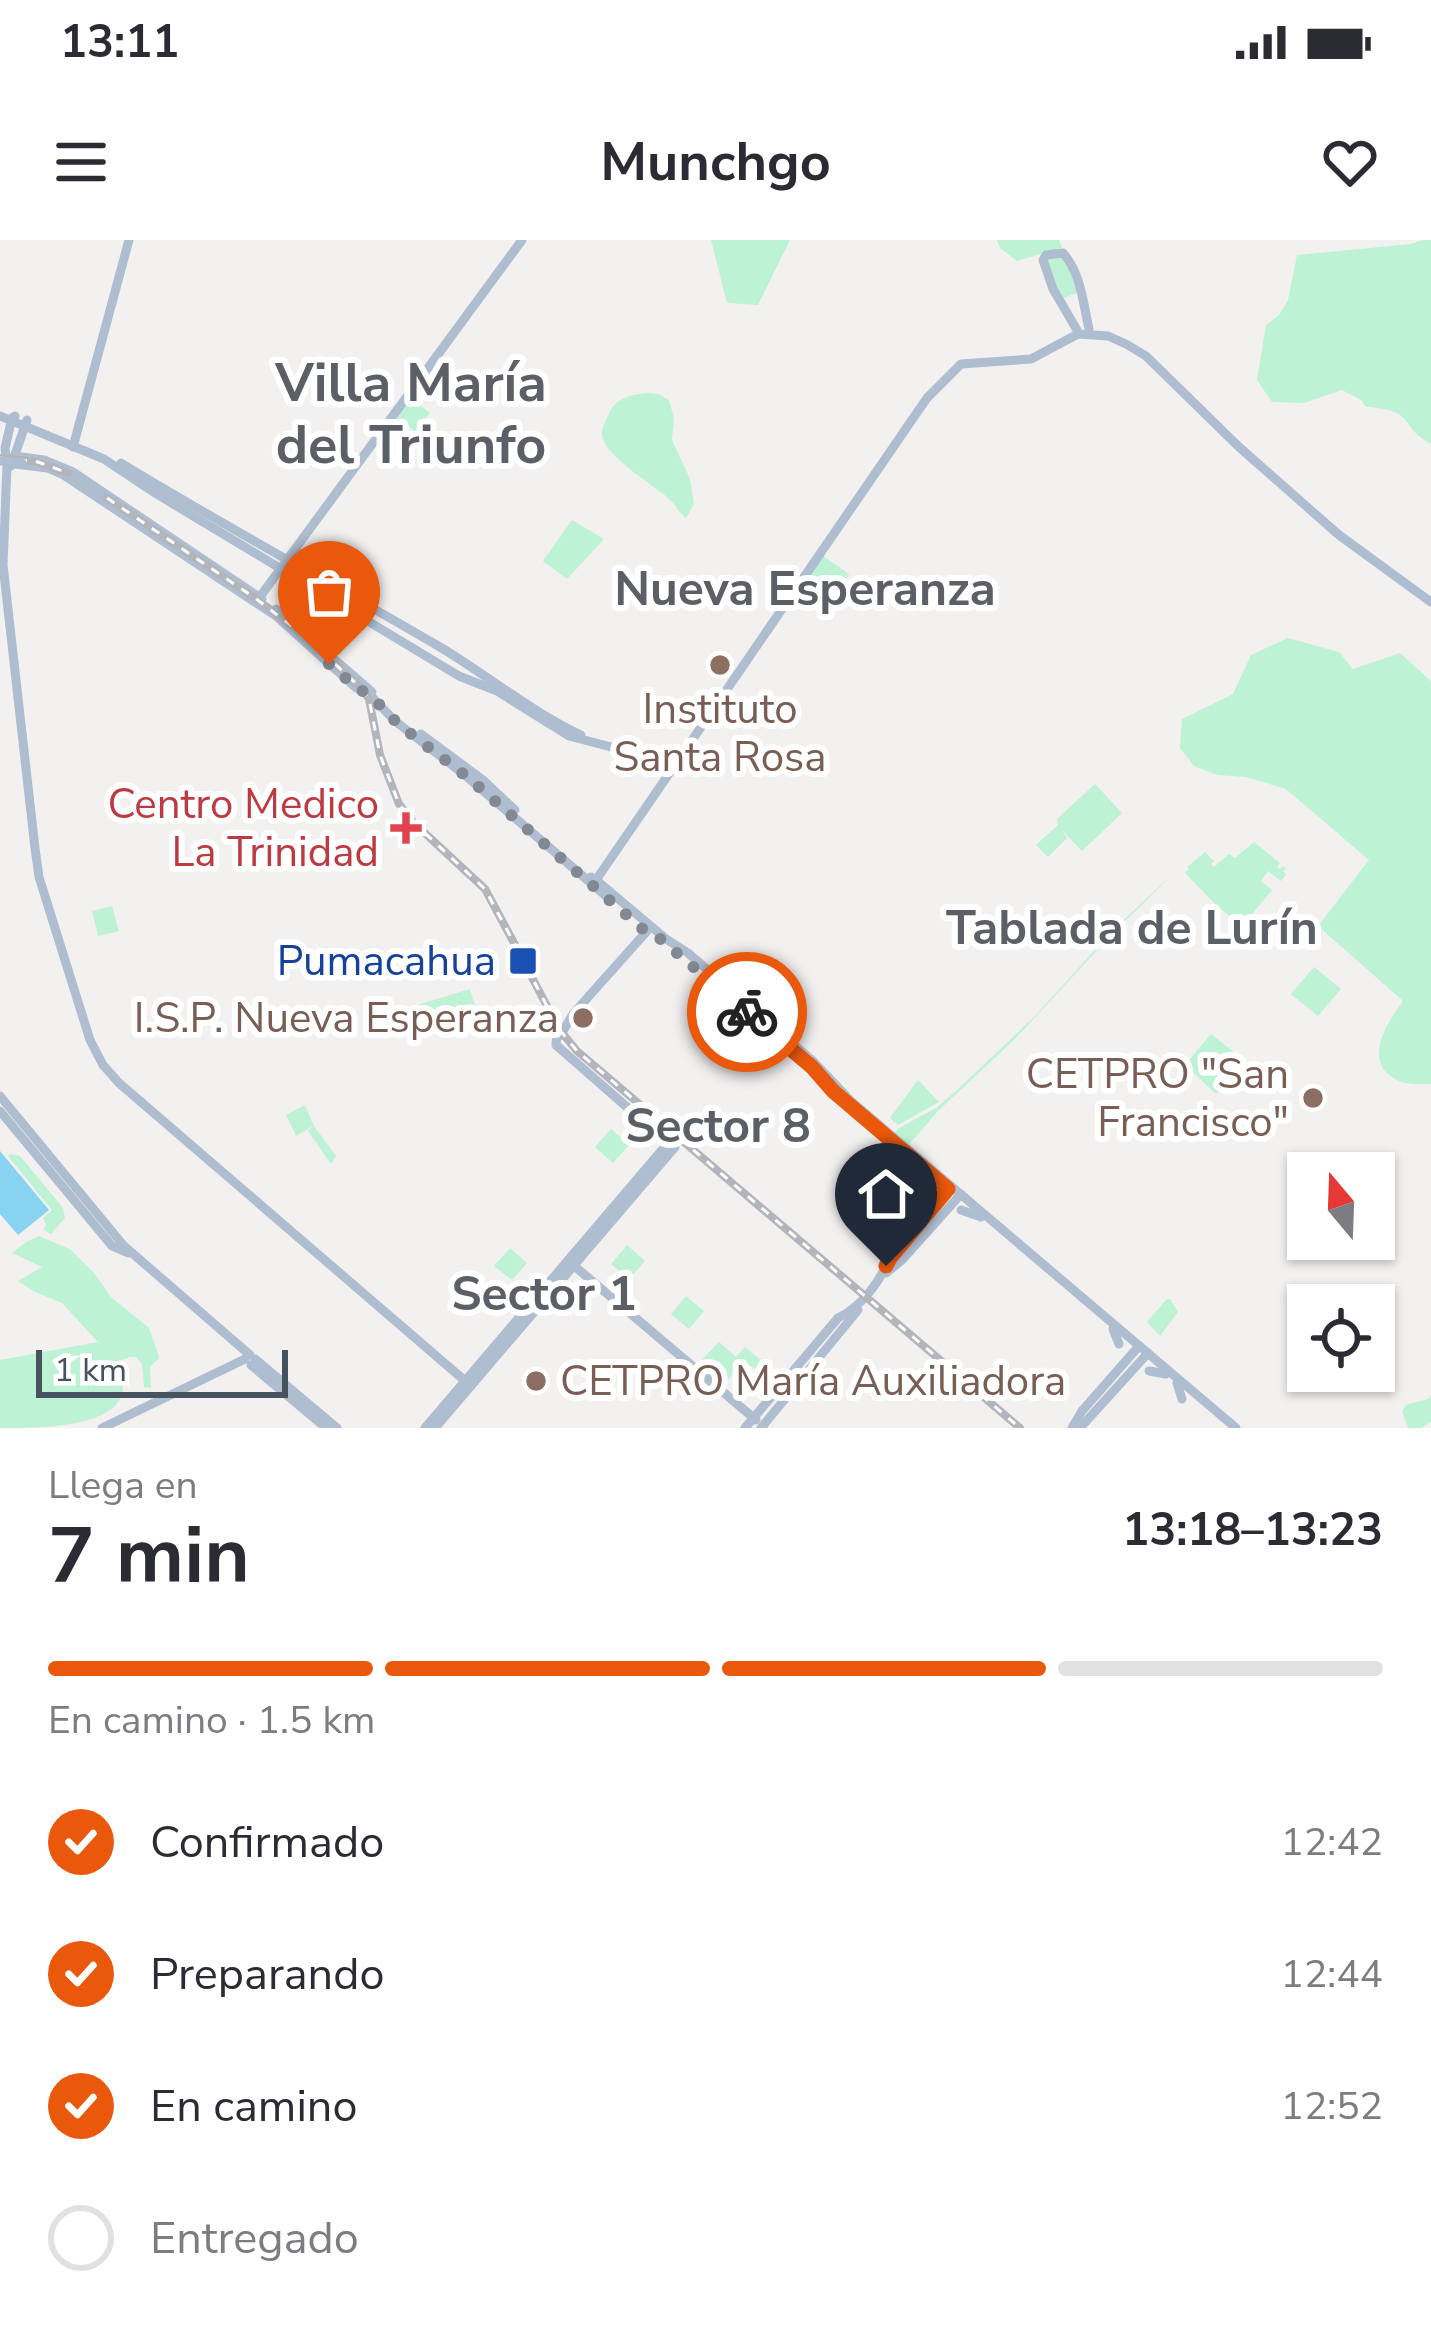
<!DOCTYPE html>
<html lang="es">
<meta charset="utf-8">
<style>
body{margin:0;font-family:"Nunito Sans",sans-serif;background:#f2f2f3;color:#2b2b33;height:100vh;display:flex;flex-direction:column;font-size:45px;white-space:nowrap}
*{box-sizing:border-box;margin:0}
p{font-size:39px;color:#7c7c81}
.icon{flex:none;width:66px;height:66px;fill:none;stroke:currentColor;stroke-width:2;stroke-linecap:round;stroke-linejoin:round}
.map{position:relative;height:1188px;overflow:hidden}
.panel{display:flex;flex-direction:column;background:#fff;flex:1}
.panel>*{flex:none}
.needle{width:78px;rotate:341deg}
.controls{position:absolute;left:1287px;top:912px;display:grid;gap:24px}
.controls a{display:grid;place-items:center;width:108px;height:108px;border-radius:0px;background:#fff;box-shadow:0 3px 9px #0004;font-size:60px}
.scale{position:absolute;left:36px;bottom:30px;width:252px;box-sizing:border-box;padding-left:12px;border:6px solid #47525f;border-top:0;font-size:33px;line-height:42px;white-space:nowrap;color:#47525f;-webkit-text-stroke:9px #fff;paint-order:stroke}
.pin{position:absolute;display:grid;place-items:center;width:102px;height:102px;color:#fff;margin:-123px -51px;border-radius:50% 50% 50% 0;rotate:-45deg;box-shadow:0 0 12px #0007}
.pin .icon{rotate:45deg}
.courier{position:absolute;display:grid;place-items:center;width:120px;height:120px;margin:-60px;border:9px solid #ea580c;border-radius:50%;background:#fff;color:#222;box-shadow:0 3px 15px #0007}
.overview em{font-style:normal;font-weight:700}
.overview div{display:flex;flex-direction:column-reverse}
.overview{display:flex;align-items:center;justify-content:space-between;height:204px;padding:0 48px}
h1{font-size:78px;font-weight:700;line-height:90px}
.bar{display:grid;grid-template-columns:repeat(4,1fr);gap:18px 12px;align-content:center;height:144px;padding:0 48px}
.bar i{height:15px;border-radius:9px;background:#e1e1e2}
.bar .current{background:#ea580c}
.bar p{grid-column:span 4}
ol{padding:0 48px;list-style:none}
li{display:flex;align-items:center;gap:36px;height:132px}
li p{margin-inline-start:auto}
li .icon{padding:12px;border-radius:50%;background:#ea580c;color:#fff;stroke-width:4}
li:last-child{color:#7c7c81}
li i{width:66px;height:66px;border:6px solid #e1e1e2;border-radius:50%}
.status{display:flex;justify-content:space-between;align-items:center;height:84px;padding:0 60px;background:#fff;direction:ltr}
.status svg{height:33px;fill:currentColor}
header{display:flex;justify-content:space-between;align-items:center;height:156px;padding:0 48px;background:#fff;font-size:54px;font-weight:700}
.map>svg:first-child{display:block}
.green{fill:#bdf2d5}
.water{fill:#87d3f1}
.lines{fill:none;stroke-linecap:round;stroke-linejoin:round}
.major{stroke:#aebdd0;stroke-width:9}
.rail-casing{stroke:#b2b5bb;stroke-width:8}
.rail{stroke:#fff;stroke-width:3;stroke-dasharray:9;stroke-linecap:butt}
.major-bridge{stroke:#aebdd0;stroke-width:9}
.done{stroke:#838992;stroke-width:12;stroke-dasharray:0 21.6}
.route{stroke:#ea580c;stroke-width:15}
.education-dot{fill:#8d6e63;stroke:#fff;stroke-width:4.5}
.health-dot{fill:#e0444e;stroke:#fff;stroke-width:4.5}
.transit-dot{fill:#1a4fb4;stroke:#fff;stroke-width:4.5}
.labels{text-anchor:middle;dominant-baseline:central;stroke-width:12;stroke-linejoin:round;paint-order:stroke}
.education-label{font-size:42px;fill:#785e54;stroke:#fff;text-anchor:end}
.health-label{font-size:42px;fill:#be3a42;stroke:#fff;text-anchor:end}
.transit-label{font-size:42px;fill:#164399;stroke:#fff;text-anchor:end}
.quarter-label{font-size:48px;font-weight:bold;fill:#5c6066;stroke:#fff}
.district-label{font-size:54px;font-weight:bold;fill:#5c6066;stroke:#fff}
</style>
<div class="status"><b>13:11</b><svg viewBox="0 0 49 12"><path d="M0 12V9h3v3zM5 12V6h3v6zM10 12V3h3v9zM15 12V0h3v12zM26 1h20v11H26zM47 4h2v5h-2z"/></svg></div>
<header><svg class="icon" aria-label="menu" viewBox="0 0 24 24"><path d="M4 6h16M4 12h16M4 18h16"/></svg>Munchgo<svg class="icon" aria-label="heart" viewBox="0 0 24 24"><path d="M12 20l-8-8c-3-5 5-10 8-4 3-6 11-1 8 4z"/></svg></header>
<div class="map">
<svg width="1431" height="1188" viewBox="0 0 1431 1188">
<rect width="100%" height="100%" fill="#f3f0f0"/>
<g class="green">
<polygon points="711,0 790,0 758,65 727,63"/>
<polygon points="997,0 1059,0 1062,8 1017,21 1000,8"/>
<path d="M1423,0H1431V204C1397,185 1417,170 1366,167L1361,160L1342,150L1304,163L1272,162L1257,140L1266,85L1279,75L1288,60L1297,15L1411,4Z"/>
<polygon points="1063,15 1079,52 1062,59 1045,24 1050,16"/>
<path d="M648,153L658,154L669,160L674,178L672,200L690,239L694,264L686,278C678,272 675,263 667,257C652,244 599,213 602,191C603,185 606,180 609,174C615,158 632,154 648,153Z"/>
<polygon points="409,157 430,173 416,192 395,176"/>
<polygon points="572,280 604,299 567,339 543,321"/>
<polygon points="822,315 849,334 840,353 816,337 812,340 809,338"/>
<path d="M1288,398L1339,412L1353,429L1400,413L1431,441V844C1423,844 1410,845 1402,842C1359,826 1386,784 1403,761L1318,686L1369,620L1286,549L1246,537L1217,535L1194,526L1180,508L1182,479L1233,454L1251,415Z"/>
<polygon points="1095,544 1122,573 1082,611 1061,589 1067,598 1048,617 1036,605 1058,585 1057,579"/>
<polygon points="1254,602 1280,623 1277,627 1280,629 1283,626 1286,629 1283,631 1286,634 1281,641 1268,631 1261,641 1272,650 1242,686 1217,666 1185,633 1189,629 1187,627 1205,612 1214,621 1211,624 1214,627 1229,614 1235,618"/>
<polygon points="1177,630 1115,691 1014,800 938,871 907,907 895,893 899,888 936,868 957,850 1035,776 1113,690"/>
<polygon points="112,666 119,691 98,696 92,671"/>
<polygon points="1314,727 1341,749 1318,776 1291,754"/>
<polygon points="470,749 479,779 455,786 449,784 431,791 417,765"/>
<polygon points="1211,794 1250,825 1216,854 1185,825"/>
<polygon points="918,840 939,862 898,885 890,878"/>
<polygon points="305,865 314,886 336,916 331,924 308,891 313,886 296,896 286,875"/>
<polygon points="611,889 629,905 613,923 595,907"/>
<polygon points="10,914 20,916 63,968 65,978 51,994 44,990 46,984 43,978 52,970 8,916"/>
<path d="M39,996L70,1009L95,1034L111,1057L149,1088L158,1114L159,1118L150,1127L151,1148L144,1147L142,1124L136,1117H130L118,1122C116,1135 122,1138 123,1150C123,1153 121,1156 120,1159C104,1188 39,1188 0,1188V1120L98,1102L62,1063L35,1052L18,1041L42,1027L12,1013L26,1002Z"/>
<polygon points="627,1005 645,1021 629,1039 611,1024"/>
<polygon points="510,1008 527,1023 512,1040 494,1026"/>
<polygon points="686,1056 704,1071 689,1089 671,1074"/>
<polygon points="1167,1059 1170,1059 1178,1072 1160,1096 1147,1082"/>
<polygon points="719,1102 736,1117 745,1107 763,1122 756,1130 744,1121 721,1148 696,1126"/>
<polygon points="1431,1155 1431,1182 1421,1188 1408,1188 1402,1171 1406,1165 1428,1159"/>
</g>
<polygon class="water" points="0,911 49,970 18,995 0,974"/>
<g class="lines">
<g class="major">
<path d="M1077,90L1053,49L1043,20L1046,15L1063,13C1081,33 1083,63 1089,89"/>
<polyline points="0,176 104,219 155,253 459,436 497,451 569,496 615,508 646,511 674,527"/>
<polyline points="15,176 12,178 5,208 7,226 3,325 35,608 39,637 90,800 103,825 119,843 471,1146"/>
<polyline points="73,207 129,0"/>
<polyline points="14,216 44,220 73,232 262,359"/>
<path d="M121,223C226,287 334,345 440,407C485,434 535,474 581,495"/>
<polyline points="15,224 48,228 62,234 276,376 355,447 372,457 395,481 466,536 606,656"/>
<polyline points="11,226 27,180"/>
<polyline points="262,354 522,0"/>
<polyline points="276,369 372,452"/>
<polyline points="421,494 483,540 515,570"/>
<polyline points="596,640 927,158 961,124 1031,119 1078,94 1108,96 1126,104 1146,116 1239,207 1339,295 1431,362"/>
<polyline points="596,640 666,699 688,713 814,822 852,862 1236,1188"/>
<polyline points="560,796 573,774 647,691"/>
<polyline points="0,856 124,1006 250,1115"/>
<polyline points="0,871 112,1006 128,1013"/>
<polyline points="901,920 918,923"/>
<polyline points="922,926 932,946"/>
<polyline points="961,970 981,977"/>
<polyline points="572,1024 756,1180"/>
<polyline points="886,1033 902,1020 961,954"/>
<polyline points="1113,1089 1119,1104"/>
<polyline points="255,1119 337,1188"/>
<polyline points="251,1125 326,1188"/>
<polyline points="1149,1131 1166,1134"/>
<polyline points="1177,1143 1182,1159"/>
<polyline points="102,1188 245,1119"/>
<polyline points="425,1188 668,903 556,805 557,791"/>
<polyline points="435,1188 675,907 676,900 665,891"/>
<path d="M745,1188L838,1078C861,1067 881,1041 889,1018L951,946"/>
<polyline points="761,1188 858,1070"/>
<polyline points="1072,1188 1082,1171 1139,1106"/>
<polyline points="1080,1188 1148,1113"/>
</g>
<g class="rail-casing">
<g id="rail">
<polyline points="0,218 38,222 68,233"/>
<polyline points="107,258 255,358 297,390"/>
<polyline points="335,424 361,448 369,459 380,515 399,564 414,583 485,649 521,716"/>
<polyline points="526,726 559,789 577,811 1020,1188"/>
</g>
</g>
<use href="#rail" class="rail"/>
<g class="major-bridge">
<polyline points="0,221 22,223"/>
<polyline points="588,640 591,637"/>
<polyline points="593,645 597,641"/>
</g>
</g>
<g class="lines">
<polyline class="done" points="329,424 356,447 372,457 398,484 466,536 644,690 652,692 747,772"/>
<polyline class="route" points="747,772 812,827 833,851 948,949 890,1018 886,1026"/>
</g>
<g class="education-dot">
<circle cx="720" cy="425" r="12"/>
<circle cx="583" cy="778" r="12"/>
<circle cx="1313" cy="858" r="12"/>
<circle cx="536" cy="1141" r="12"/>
</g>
<path class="health-dot" d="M400 570h12v12h12v12h-12v12h-12v-12h-12v-12h12z"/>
<rect class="transit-dot" x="508" y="706" width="30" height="30" rx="6"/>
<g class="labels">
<g class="education-label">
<text x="720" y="469" text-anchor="middle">Instituto<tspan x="720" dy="48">Santa Rosa</tspan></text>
<text x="559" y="778">I.S.P. Nueva Esperanza</text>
<text x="1289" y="834">CETPRO "San<tspan x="1289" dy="48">Francisco"</tspan></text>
<text x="560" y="1141" text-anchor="start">CETPRO María Auxiliadora</text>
</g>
<g class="health-label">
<text x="379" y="564">Centro Medico<tspan x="379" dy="48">La Trinidad</tspan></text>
</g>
<g class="transit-label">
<text x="496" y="721">Pumacahua</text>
</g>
<g class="quarter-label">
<text x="805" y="349">Nueva Esperanza</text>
<text x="1132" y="688">Tablada de Lurín</text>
<text x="718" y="886">Sector 8</text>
<text x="544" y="1054">Sector 1</text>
</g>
<g class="district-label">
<text x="411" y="143">Villa María<tspan x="411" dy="62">del Triunfo</tspan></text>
</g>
</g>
</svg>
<div class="controls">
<a><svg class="needle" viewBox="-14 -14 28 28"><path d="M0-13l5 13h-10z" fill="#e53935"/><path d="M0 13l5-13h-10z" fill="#7c7c81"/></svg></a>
<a><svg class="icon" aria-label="locate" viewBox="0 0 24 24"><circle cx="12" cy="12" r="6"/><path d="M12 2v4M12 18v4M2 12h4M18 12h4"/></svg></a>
</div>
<div class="scale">1 km</div>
<div class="pin" style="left:329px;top:424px;background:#ea580c"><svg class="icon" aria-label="bag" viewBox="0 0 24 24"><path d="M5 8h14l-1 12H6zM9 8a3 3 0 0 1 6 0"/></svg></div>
<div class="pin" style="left:886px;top:1026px;background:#1f2937"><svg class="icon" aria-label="home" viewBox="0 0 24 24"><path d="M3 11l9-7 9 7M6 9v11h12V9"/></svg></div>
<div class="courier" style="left:747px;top:772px"><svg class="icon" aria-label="bike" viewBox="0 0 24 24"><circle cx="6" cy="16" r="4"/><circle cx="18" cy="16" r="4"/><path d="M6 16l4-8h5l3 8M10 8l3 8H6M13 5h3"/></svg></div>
</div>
<section class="panel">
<div class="overview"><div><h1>7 min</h1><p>Llega en</p></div><em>13:18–13:23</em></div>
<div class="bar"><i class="current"></i><i class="current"></i><i class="current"></i><i></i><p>En camino · 1.5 km</p></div>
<ol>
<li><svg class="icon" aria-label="check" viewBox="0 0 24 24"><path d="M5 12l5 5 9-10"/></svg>Confirmado<p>12:42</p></li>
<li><svg class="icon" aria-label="check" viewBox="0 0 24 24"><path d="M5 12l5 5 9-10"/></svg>Preparando<p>12:44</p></li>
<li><svg class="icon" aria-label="check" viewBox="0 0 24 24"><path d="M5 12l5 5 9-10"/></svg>En camino<p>12:52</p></li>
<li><i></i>Entregado</li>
</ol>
</section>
